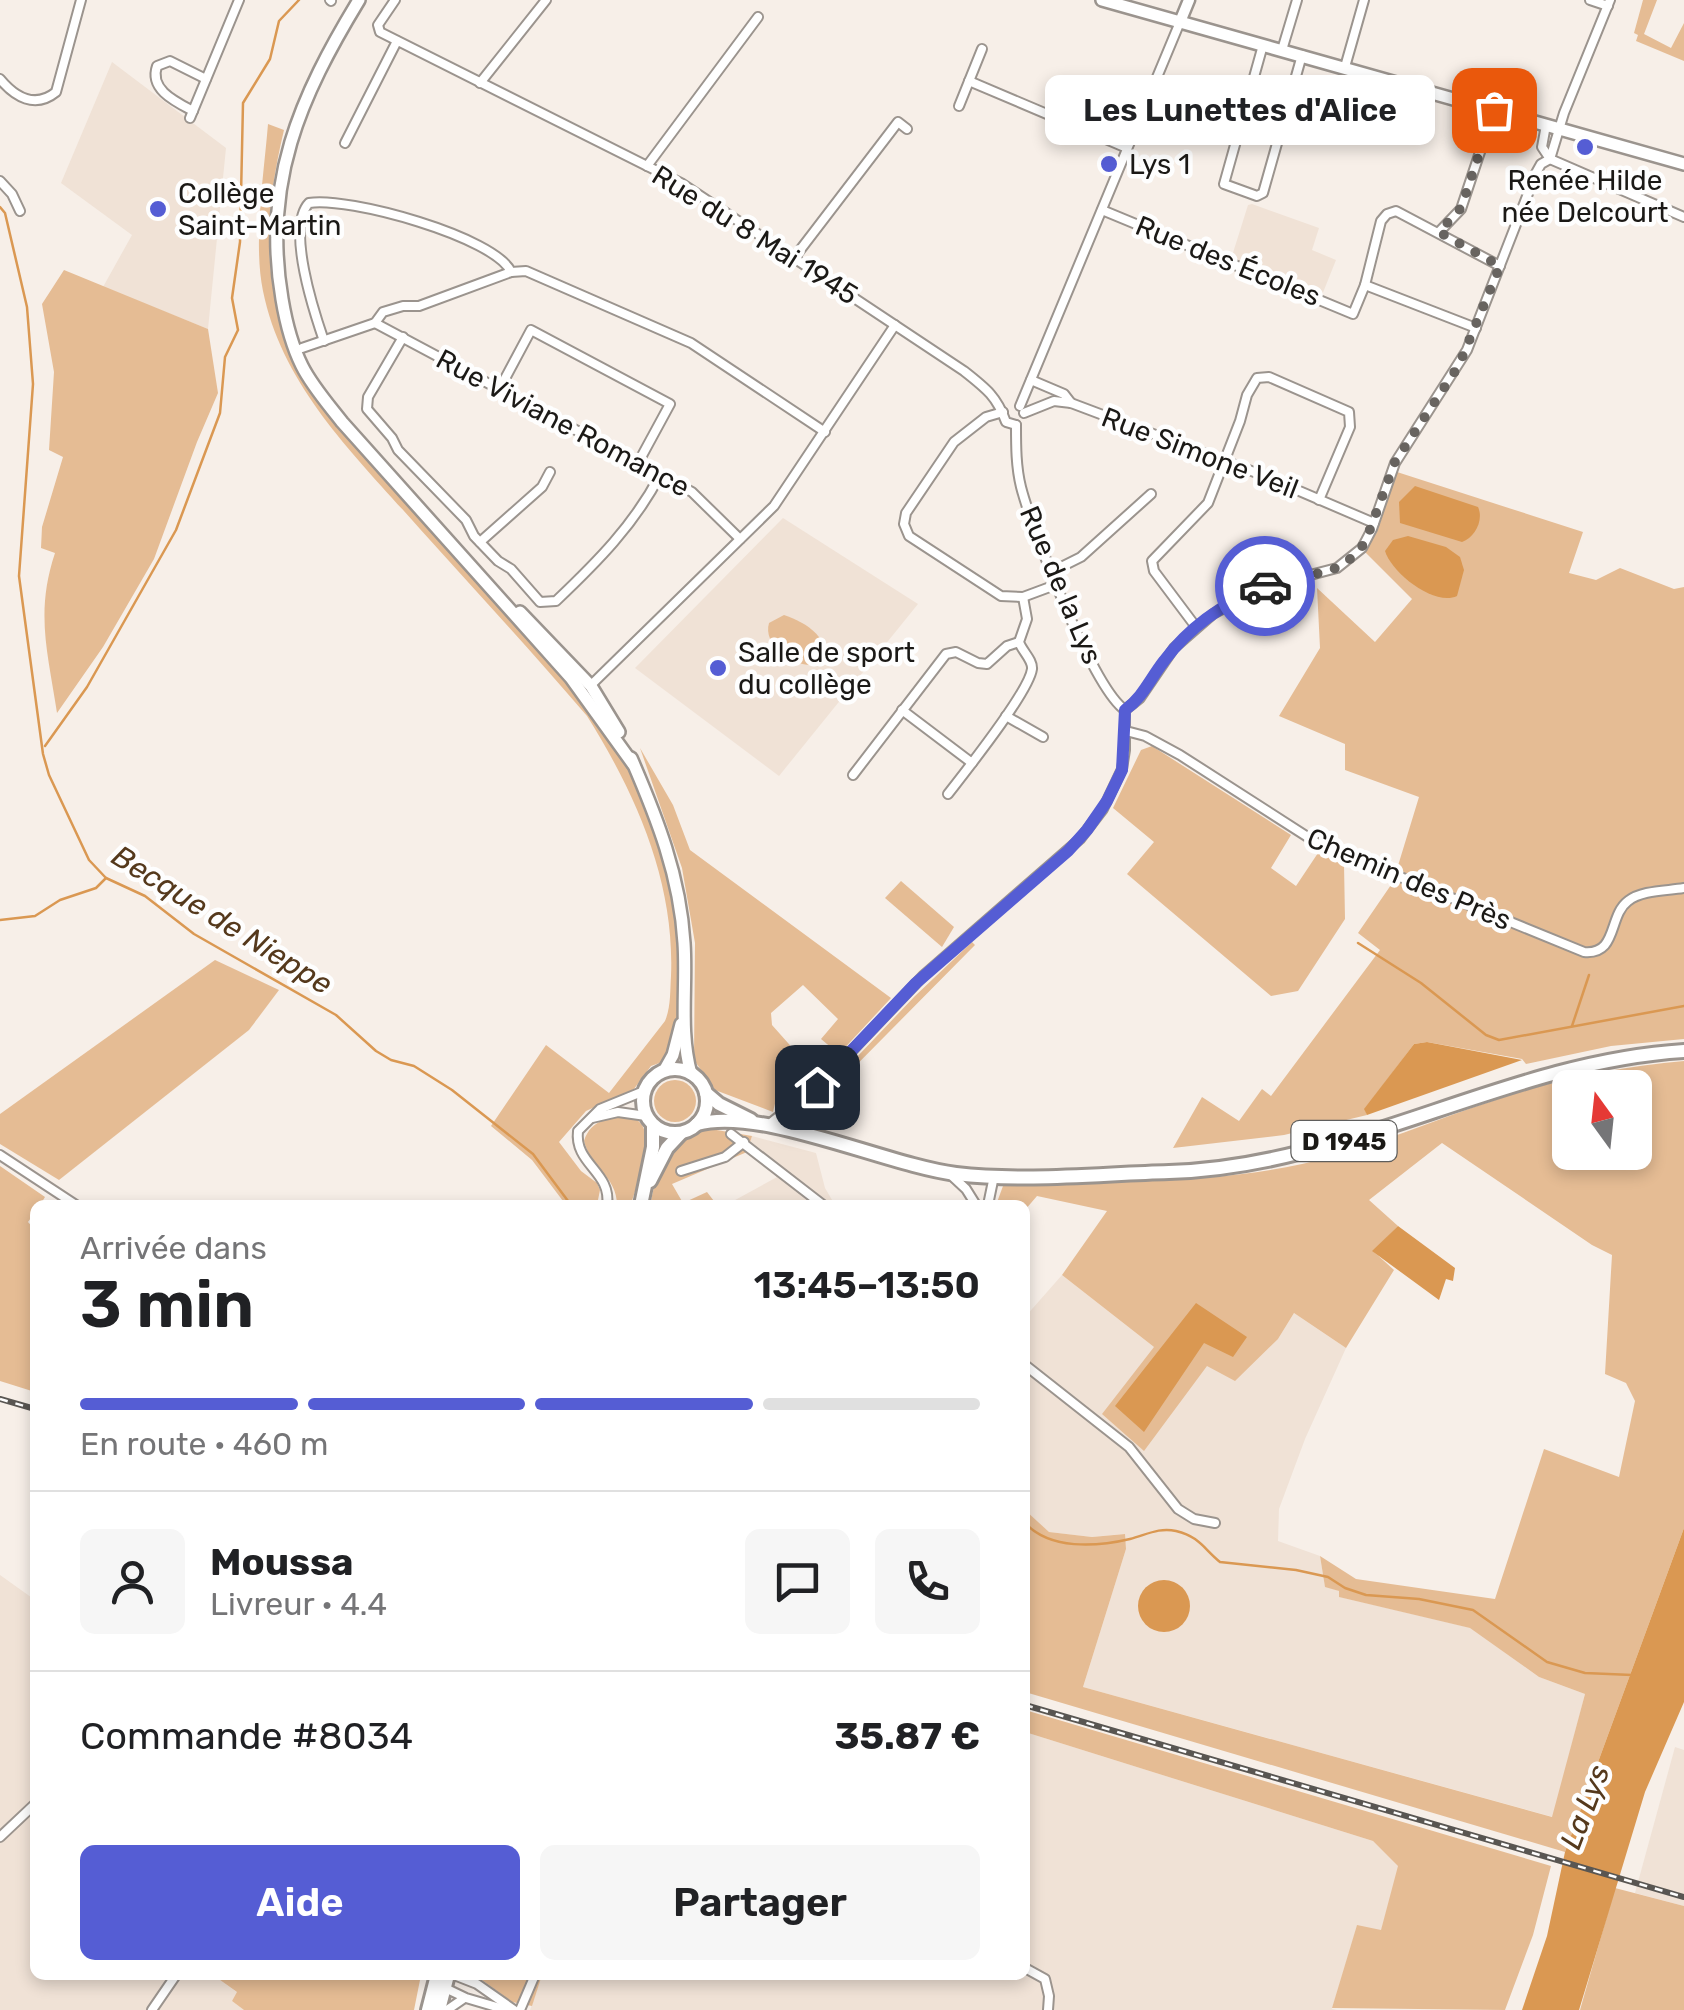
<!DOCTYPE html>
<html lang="fr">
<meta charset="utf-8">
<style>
body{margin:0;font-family:Rubik,sans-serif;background:#f6f6f6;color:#202124;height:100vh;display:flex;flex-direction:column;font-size:38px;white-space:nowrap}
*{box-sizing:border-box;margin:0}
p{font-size:32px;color:#757577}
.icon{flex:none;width:55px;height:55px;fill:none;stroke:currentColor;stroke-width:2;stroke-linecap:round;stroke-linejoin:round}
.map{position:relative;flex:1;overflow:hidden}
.sheet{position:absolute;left:30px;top:1200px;width:1000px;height:780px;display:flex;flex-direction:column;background:#fff;border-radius:15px;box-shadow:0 5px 15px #0003}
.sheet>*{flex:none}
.needle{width:65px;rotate:345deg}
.controls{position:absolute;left:1552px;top:1070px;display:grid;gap:20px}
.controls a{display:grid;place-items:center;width:100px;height:100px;border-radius:15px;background:#fff;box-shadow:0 5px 15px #0003;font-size:50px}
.pin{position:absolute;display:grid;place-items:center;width:85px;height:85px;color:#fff;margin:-42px;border-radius:20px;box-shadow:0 5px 15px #0006}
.courier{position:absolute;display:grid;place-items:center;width:100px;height:100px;margin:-50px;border:8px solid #555dd4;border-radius:50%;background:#fff;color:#222;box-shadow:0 2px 12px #0007}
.bubble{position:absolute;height:70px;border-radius:15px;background:#fff;box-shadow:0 5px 15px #0003;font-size:32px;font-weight:600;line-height:70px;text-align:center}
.summary em{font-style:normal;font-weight:600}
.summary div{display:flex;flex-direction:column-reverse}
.summary{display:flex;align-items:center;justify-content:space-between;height:170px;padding:0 50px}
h1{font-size:65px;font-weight:600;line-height:75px}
.bar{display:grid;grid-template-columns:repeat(4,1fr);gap:15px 10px;align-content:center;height:120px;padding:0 50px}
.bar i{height:12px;border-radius:8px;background:#e0e0e0}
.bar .active{background:#555dd4}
.bar p{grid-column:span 4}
.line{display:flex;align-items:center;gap:25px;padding:0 50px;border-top:2px solid #e0e0e0}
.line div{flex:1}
.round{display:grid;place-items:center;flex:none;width:105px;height:105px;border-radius:15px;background:#f6f6f6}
.cta{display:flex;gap:20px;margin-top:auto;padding:20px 50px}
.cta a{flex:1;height:115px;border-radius:15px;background:#555dd4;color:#fff;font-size:40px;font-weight:600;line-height:115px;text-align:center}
.cta a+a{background:#f6f6f6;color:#202124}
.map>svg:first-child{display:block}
.built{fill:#f0e2d6}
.green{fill:#e5bc94;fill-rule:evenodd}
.water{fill:#da9852}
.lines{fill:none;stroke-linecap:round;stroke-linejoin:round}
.stream{stroke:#da9852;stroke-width:2.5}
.minor-casing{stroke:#9b948e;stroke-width:12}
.tertiary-casing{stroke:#9b948e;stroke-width:15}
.secondary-casing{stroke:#9b948e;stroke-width:16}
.primary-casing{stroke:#9b948e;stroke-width:18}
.minor{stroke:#fff;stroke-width:8}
.tertiary{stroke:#fff;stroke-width:10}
.secondary{stroke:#fff;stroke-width:11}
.primary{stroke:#fff;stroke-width:12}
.rail-casing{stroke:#595652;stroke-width:6}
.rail{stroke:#fefefe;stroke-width:2.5;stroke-dasharray:8;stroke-linecap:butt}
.done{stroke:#686460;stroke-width:10;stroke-dasharray:0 18}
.route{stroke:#555dd4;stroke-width:12}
.poi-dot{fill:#555dd4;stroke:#fefefe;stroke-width:4}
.labels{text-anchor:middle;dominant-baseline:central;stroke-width:9;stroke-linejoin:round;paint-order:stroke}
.shield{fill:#fefefe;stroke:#5f5e5c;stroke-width:2.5}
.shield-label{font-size:25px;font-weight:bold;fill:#1b1916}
.poi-label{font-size:28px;fill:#1b1916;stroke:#fefefe;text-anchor:start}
.street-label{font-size:28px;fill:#1b1916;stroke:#fefefe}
.water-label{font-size:30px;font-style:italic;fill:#55391c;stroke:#fefefe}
</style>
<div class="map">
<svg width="1684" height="2010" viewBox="0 0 1684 2010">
<rect width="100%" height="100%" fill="#f7efe8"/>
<g class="built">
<polygon points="112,62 226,148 208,329 103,287 132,235 61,183"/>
<polygon points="1252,204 1319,228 1312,250 1336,260 1322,295 1234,259 1232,256 1248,205"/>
<polygon points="783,518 918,604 779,776 635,668"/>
<polygon points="752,1136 816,1153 825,1188 835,1205 726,1205 777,1177 747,1152"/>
<polygon points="1062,1275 1154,1347 1207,1366 1278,1339 1294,1313 1346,1348 1305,1439 1279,1509 1278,1541 1320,1556 1325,1586 1339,1591 1340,1597 1471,1628 1539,1677 1585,1694 1553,1817 1083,1687 1126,1549 1124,1534 1092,1537 1048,1532 1025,1510 1025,1317"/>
<polygon points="0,1575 35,1600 35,1975 213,1975 238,1993 232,2001 244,2010 0,2010"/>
<polygon points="1025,1732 1373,1841 1399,1866 1381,1931 1357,1926 1332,2009 1337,2010 530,2010 542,1975 1025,1975"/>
<polygon points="1675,1747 1684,1750 1684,1906 1635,1893"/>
</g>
<g class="green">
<polygon points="1643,0 1657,0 1644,34 1671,48 1684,23 1684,61 1636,41 1638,35 1634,33"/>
<path d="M268,124L284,130C255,251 265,337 345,436C394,489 442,541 490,594C518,625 551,656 577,690C636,766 675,859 679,956C680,990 680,1030 665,1061L651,1066L634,1089L586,1111L559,1142L581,1171L597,1183L600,1190L597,1205H566L532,1160L491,1126L546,1045L609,1093L665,1021C671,1007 670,991 671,976C675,882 636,794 587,716C533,653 476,591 420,529C357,457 283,389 263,291C253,244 264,173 268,124Z"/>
<path d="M64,270L208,329L218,393L197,442L154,559L103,647L57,713C48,653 35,613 55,553L41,548L42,527L63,457L49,450L54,372L42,304Z"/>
<polygon points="1397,472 1583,532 1569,573 1596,580 1620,568 1674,589 1684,587 1684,1039 1611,1046 1526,1064 1522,1059 1427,1042 1414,1044 1365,1109 1367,1115 1284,1135 1173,1148 1202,1097 1239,1121 1262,1089 1271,1096 1380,950 1358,933 1393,882 1419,797 1345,770 1345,744 1279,716 1320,648 1317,588 1375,642 1412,599 1365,552 1377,532"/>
<path d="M784,615C806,622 836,641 818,664C797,670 762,647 769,623Z"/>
<polygon points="1152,746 1291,835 1271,868 1296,886 1318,853 1344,864 1345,919 1298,991 1271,996 1127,874 1154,842 1113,808 1141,750"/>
<polygon points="640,748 673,805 690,850 891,998 839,1054 821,1039 838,1019 803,985 771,1013 772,1025 804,1061 780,1083 773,1112 715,1090 694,1060 695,943 682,868"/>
<polygon points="901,881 954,927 942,947 885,898"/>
<polygon points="972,942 975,945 801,1121 793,1118 816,1100 915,996"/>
<polygon points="215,960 279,990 249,1030 59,1180 0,1144 0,1114"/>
<path d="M1684,1061V1528L1565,1852L1025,1692V1510L1049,1532L1092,1537L1125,1534L1126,1549L1083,1687L1552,1817L1585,1694L1539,1677L1470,1628L1339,1597V1591L1325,1587L1320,1556L1356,1579L1495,1599L1544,1449L1619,1477L1635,1401L1626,1383L1605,1374L1612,1255L1592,1245L1442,1143L1369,1200L1398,1226L1373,1251L1394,1270L1346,1348L1294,1313L1278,1339L1235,1381L1207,1366L1144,1451L1102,1414L1154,1347L1062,1275L1107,1211L1037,1196L1025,1210V1205H996L1003,1186C1114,1179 1225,1187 1334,1156C1397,1137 1458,1111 1520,1092C1573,1076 1629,1066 1684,1061ZM1570,1088H1635V1152H1570Z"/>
<circle cx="675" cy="1101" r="21"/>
<path d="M631,1117C662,1127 637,1182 631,1205H617C617,1177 590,1166 584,1141C591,1119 610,1117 631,1117Z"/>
<polygon points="705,1128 752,1136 747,1152 672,1184 683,1203 707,1192 717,1205 650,1205 655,1182 675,1144"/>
<polygon points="0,1166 45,1197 40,1205 35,1205 35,1212 28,1222 35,1230 31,1241 35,1244 35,1392 0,1381"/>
<polygon points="1025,1710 1551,1866 1533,1935 1505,2010 1332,2008 1357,1925 1381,1930 1398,1866 1373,1841 1025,1732"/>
<polygon points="1615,1888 1684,1906 1684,2010 1580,2010"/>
<polygon points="213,1975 421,1975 414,2010 244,2010 232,2001 237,1992"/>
<polygon points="475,1975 542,1975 532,2006 512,2002"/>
</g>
<g class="water">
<path d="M1415,486L1478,507C1484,520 1475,537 1462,542L1400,523L1399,502Z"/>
<path d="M1408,536L1446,547L1460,557L1464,570L1457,596C1434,607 1391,572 1385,551L1393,540Z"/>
<polygon points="1427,1042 1522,1060 1367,1115 1364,1109 1414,1044"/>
<polygon points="1398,1226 1455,1268 1453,1281 1446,1279 1439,1300 1372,1251"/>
<polygon points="1196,1303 1247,1337 1233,1357 1204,1343 1144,1432 1115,1406"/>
<polygon points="1684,1528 1684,1702 1645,1792 1579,2010 1522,2010 1547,1936 1565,1852"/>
<circle cx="1164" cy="1606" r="26"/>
</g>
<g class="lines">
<g class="stream">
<polyline points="0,207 5,213 27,307 33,384 19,576 43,754 49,775 89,860 106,878 145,896 194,934 336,1015 376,1051 391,1060 414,1066 452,1090 533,1154 571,1205"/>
<polyline points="45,746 87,687 176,530 220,413 225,357 238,330 232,298 240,242 243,103 270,59 279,21 299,0"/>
<polyline points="0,920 35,916 60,900 96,888 106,878"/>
<polyline points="1358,943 1421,983 1486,1035 1499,1040 1684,1006"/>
<polyline points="1572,1026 1589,975"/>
<path d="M1025,1523C1050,1550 1096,1547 1130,1539C1146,1535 1159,1527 1176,1531C1200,1537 1203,1548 1220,1562L1296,1570L1328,1577L1345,1588L1366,1595L1419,1599L1473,1610L1547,1662L1585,1673L1632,1675"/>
</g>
<g class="minor-casing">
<g id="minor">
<polyline points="330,0 331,1"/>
<path d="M395,0L378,25L380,32L681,183L964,371C987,389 997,397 1006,422L1016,425"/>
<polyline points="1590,0 1608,6"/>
<polyline points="1263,45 1224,184 1257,196 1263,193 1302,55"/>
<polyline points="1282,50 1297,0"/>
<polyline points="1345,67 1364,0"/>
<path d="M0,79C15,97 35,109 56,92L81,0"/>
<polyline points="969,81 1127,148"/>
<polyline points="480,83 546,0"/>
<polyline points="959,106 982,49"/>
<path d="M193,111C174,101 149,89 157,66L170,61L206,79"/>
<polyline points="190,118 239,0"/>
<polyline points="1546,125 1542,147 1550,159 1684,217"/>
<polyline points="345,143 397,41"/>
<polyline points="1550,159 1564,113 1610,0"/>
<polyline points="647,166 758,17"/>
<polyline points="0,181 12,194 20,211"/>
<polyline points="1102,210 1353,314 1365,285 1476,328"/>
<polyline points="1439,232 1461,209 1494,110"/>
<polyline points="794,258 898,122 907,129"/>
<polyline points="1365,285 1381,221 1387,214 1396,211 1500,266"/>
<polyline points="375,323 692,492 740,539"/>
<path d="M403,337L368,397L367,409L392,438L398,450L466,520L474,536L498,561L511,569L540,602L556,601C597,562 634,525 660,475"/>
<path d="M324,341C314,312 286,227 309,203C347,196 496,237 511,272"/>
<polyline points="302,348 375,323 383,312 403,306 419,306 511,272 526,271 691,343 825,432"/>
<polyline points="1031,380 1064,394 1071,403"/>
<polyline points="500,388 531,330 670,404 638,463"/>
<polyline points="1020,406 1180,22"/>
<polyline points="1003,412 986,417 954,442 906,513 904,524 909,536 1001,596 1023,597 1058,584"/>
<polyline points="1024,413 1054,401 1071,403 1262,475 1374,523"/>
<polyline points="480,542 542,487 550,472"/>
<polyline points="1053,571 1081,557 1151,494"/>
<polyline points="1196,627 1154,571 1152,561 1208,503 1240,421 1247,395 1257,378 1269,377 1349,412 1350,427 1319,500"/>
<polyline points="590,686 774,506 895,325"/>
<polyline points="902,710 972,763"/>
<polyline points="1125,710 1140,698 1174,648 1213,614 1264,587 1337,568 1362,548 1372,529 1395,463 1467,350 1536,173 1541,164 1550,159"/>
<polyline points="1006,716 1043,737"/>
<path d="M1126,731L1145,736L1180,755L1317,843L1584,952C1618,955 1608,916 1628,901C1642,890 1667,891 1684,888"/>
<polyline points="853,775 946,654 956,652 978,663 987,664 1007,646 1019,642"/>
<path d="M948,794C965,772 1029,692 1032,669C1033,660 1022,651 1019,642L1027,619L1023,597"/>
<polyline points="592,1118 618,1112 646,1116"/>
<path d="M768,1125L824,1080L924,975L1080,839L1103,809L1122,769L1125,750V710C1093,688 1032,530 1021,487C1016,467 1016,446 1016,425"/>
<polyline points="731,1134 823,1205"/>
<polyline points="0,1155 76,1205"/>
<polyline points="681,1171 725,1157 744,1142"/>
<polyline points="951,1175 966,1189 976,1205"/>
<path d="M607,1205C612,1172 574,1164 578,1131L600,1109L644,1091"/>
<polyline points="988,1205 994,1176"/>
<polyline points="1025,1365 1129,1447 1178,1509 1194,1519 1215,1523"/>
<polyline points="0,1837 35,1804"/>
<polyline points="1025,1968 1045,1979 1049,1996 1048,2010"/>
<polyline points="454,1975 477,1984 514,2010"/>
<polyline points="443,1987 466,1998 507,2010"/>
<polyline points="152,2010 176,1975"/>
<polyline points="447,2010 463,1999"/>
<polyline points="520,2010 535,1975"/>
</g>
</g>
<g class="tertiary-casing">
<polyline id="tertiary" points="1180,22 1189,0"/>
</g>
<g class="secondary-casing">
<g id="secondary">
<path d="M359,0C300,97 262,183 282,299C286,323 291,344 302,366C312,386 328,404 342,422L571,678L633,764"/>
<polyline points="1102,0 1684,164"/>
<polyline points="520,612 591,686 619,732"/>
<path d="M631,758C657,818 680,876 684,943C687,986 679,1031 691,1074"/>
<polyline points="664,1071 673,1055 681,1024"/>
</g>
</g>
<g class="primary-casing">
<g id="primary">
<circle cx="675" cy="1101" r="32"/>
<polyline points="706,1093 719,1104 751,1120"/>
<path d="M697,1124C760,1106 886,1165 956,1174C1026,1182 1099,1174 1169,1172C1349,1167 1505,1062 1684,1051"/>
<polyline points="650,1181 667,1148 681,1133"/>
<polyline points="641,1205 653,1147 653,1125"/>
<polyline points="428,2010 437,1975"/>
<polyline points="439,2010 448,1975"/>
</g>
</g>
<use href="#minor" class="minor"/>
<use href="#tertiary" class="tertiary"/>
<use href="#secondary" class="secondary"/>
<use href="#primary" class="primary"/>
<g class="rail-casing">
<g id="rail">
<polyline points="0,1399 35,1409"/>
<polyline points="1025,1705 1684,1897"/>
</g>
</g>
<use href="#rail" class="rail"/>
</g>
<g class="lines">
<polyline class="done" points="1265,586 1332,570 1349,560 1365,543 1395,462 1459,365 1500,266 1439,232 1461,208 1494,110"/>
<path class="route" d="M817,1087L916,983L1068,851L1087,830L1107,801L1122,770L1125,710C1143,697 1150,679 1164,661C1189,627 1226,602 1265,586"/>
</g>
<g class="poi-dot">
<circle cx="1585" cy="147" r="10"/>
<circle cx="1109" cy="164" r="10"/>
<circle cx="158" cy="209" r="10"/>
<circle cx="718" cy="668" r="10"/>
</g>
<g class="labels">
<rect class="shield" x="1291.5" y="1121" width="105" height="40" rx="8"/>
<g class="shield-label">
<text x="1344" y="1141">D 1945</text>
</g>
<g class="poi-label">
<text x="1129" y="164">Lys 1</text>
<text x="1585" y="180" text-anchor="middle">Renée Hilde<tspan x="1585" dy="32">née Delcourt</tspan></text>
<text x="178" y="193">Collège<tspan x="178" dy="32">Saint-Martin</tspan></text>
<text x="738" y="652">Salle de sport<tspan x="738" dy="32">du collège</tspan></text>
</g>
<g class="street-label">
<text transform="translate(755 235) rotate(32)">Rue du 8 Mai 1945</text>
<text transform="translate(1228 261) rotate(22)">Rue des Écoles</text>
<text transform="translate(563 423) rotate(28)">Rue Viviane Romance</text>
<text transform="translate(1200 453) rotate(21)">Rue Simone Veil</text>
<text transform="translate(1061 585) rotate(67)">Rue de la Lys</text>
<text transform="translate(1409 879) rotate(23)">Chemin des Près</text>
</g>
<g class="water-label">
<text transform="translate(222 920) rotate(32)">Becque de Nieppe</text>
<text transform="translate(1585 1807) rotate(-69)">La Lys</text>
</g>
</g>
</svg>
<div class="controls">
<a><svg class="needle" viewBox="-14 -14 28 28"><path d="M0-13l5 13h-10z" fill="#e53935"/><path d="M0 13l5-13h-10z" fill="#757577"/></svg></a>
</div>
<div class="pin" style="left:1494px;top:110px;background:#ea580c"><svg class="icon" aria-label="bag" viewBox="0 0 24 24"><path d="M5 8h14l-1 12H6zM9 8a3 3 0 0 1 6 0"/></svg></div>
<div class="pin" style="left:817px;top:1087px;background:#1f2937"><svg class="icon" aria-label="home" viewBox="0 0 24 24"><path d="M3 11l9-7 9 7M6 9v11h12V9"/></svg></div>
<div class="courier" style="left:1265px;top:586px"><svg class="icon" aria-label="car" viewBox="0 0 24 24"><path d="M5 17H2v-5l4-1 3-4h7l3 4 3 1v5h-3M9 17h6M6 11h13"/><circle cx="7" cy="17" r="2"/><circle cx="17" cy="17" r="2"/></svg></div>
<div class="bubble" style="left:1045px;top:75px;width:390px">Les Lunettes d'Alice</div>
<section class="sheet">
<div class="summary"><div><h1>3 min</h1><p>Arrivée dans</p></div><em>13:45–13:50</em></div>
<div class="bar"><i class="active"></i><i class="active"></i><i class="active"></i><i></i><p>En route · 460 m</p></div>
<div class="line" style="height:180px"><a class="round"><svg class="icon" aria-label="person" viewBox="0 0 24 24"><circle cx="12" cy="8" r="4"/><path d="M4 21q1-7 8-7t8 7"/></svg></a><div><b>Moussa</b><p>Livreur · 4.4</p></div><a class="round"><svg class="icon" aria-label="chat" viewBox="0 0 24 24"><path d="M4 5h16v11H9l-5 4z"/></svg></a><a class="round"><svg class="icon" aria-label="phone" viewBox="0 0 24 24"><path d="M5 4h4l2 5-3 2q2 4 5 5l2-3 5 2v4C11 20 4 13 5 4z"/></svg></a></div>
<div class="line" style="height:130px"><div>Commande #8034</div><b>35.87 €</b></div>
<div class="cta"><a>Aide</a><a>Partager</a></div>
</section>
</div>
